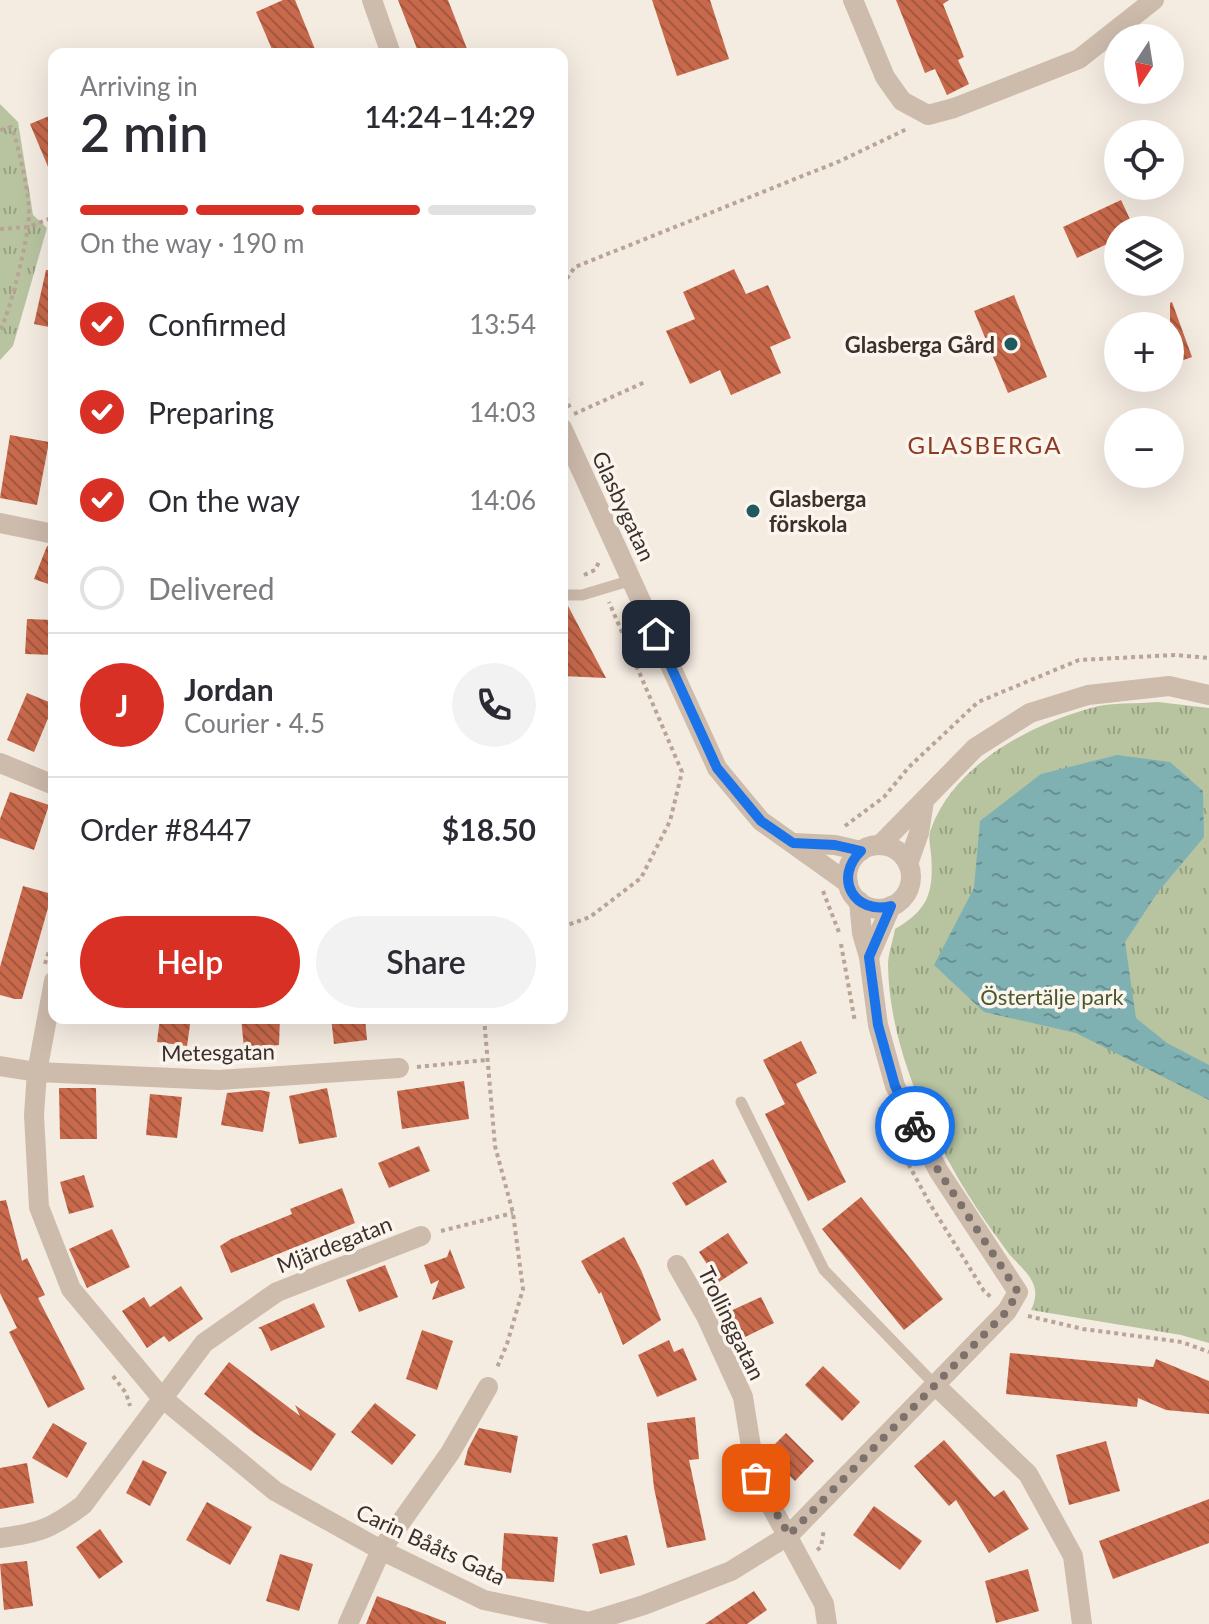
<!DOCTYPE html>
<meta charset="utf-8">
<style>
body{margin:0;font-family:Lato,sans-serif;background:#f2f2f3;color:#2b2b33;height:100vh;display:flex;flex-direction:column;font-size:30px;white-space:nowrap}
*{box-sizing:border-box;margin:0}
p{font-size:26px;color:#7c7c81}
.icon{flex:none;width:44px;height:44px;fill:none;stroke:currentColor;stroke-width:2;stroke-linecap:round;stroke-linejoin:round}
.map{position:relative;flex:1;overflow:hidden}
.details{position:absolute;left:48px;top:48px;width:520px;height:976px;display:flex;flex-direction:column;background:#fff;border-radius:16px;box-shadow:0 8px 32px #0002}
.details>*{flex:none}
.needle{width:52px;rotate:192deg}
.fabs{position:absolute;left:1104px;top:24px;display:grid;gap:16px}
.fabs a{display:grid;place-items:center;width:80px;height:80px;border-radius:50%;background:#fff;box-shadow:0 8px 32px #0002;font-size:40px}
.pin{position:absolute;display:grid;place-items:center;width:68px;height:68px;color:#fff;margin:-34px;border-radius:16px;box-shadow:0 4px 12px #0006}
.courier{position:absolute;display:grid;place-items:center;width:80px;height:80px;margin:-40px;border:6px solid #1a73e8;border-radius:50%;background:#fff;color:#222;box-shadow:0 2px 10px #0007}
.summary em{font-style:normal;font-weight:600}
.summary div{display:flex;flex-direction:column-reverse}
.summary{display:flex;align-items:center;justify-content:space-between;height:136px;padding:0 32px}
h1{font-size:52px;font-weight:600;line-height:60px}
.bar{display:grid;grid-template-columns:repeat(4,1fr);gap:12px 8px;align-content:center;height:96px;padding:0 32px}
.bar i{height:10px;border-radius:6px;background:#e1e1e2}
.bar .active{background:#d93025}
.bar p{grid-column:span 4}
.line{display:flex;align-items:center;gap:20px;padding:0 32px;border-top:2px solid #e1e1e2}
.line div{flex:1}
.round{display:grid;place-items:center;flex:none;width:84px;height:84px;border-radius:42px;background:#f2f2f3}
ol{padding:0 32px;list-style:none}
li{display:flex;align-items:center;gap:24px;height:88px}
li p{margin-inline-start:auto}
li .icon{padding:8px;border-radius:50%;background:#d93025;color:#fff;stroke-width:4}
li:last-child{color:#7c7c81}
li i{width:44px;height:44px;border:4px solid #e1e1e2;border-radius:50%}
.action{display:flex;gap:16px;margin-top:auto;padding:16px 32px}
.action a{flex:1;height:92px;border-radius:48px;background:#d93025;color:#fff;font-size:32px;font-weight:600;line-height:92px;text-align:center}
.action a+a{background:#f2f2f3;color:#2b2b33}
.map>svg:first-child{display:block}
.park{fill:url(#park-tufts)}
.water{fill:url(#water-ripples)}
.building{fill:url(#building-back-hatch)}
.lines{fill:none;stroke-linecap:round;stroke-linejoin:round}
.path{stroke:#b9a596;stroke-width:4;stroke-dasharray:4 4;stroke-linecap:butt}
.service{stroke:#cdbbac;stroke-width:11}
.minor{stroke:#cdbbac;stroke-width:20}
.done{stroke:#7c716b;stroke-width:8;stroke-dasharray:0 14.4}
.route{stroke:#1a73e8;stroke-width:10}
.poi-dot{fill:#1f5a5e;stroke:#fbf5ee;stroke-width:3}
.labels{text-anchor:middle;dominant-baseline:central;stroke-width:7;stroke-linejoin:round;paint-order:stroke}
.poi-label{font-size:22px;font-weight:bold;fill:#3b302b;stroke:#fbf5ee;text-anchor:end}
.street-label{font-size:22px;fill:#3b302b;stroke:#fbf5ee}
.park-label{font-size:22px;fill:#4a5a2e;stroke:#fbf5ee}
.neighbourhood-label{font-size:24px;letter-spacing:2px;fill:#8c3b22;stroke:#fbf5ee}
</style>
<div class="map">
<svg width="1209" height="1624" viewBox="0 0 1209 1624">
<defs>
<pattern id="park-tufts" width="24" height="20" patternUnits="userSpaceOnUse" patternTransform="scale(2)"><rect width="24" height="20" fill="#b8c4a0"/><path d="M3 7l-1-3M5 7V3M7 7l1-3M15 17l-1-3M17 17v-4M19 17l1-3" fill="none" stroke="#97a083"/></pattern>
<pattern id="water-ripples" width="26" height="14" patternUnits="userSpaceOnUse" patternTransform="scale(2)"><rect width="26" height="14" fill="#7fb0b2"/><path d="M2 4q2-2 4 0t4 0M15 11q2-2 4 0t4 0" fill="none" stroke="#699091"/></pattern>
<pattern id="building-back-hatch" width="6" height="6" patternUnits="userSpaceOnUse" patternTransform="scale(2)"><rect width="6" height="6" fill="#c8694b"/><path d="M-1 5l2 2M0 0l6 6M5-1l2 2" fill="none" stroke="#a4573f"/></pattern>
</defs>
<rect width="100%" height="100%" fill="#f4ebe1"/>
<g class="park">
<polygon points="0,104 18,122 33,215 47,228 13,346 0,360"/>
<path d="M1158,702L1209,708V1343L1181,1335L1031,1310C1044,1284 1025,1272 1009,1254C1003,1246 997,1237 991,1229C940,1157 889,1055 888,965C888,953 893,941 895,929C929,909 934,892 931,853C930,845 928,836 931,829C954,765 1029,725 1091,708C1111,702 1136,704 1158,702Z"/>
</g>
<polygon class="water" points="1117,755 1170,762 1203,791 1204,837 1158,892 1125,942 1136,1018 1167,1043 1209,1065 1209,1100 1076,1033 984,1012 934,965 974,888 980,821 1041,774"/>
<g class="building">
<polygon points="283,0 295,0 317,54 274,54 256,12"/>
<polygon points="398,0 448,0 469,54 419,54"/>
<polygon points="652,0 710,0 729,59 677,76"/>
<polygon points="896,0 949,0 943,4 964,57 958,60 969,84 947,95 935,69 925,73"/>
<polygon points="54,114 54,181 30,124"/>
<polygon points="1121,200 1135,230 1118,230 1118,239 1077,258 1063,227"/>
<polygon points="734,269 746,294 768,285 791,338 770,347 781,373 731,395 720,370 690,384 666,331 695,319 683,292"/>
<polygon points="46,270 54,270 54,328 34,324"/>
<polygon points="1014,295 1047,377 1008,393 974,311"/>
<polygon points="1172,302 1192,357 1170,365 1170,303"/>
<polygon points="10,435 49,442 37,505 0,498"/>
<polygon points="47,546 54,547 54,586 34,579"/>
<polygon points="562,604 567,604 606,678 562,676"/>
<polygon points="27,619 54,620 54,655 25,654"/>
<polygon points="27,693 54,704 34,752 7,740"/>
<polygon points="10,792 49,805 34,850 0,838 0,819"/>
<polygon points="23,886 52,894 22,999 15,999 0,995 0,967"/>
<polygon points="160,1018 191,1018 187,1046 157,1042"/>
<polygon points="241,1018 280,1018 279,1045 244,1048"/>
<polygon points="331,1018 365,1018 367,1040 334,1044"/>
<polygon points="801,1041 817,1073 796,1084 846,1182 808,1201 765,1114 785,1104 763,1060"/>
<polygon points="464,1081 469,1119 402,1129 397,1091"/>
<polygon points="59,1088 96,1088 97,1139 60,1139"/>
<polygon points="327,1088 337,1137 299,1144 289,1096"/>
<polygon points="260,1090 270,1092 263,1132 221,1125 227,1093"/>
<polygon points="150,1094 182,1097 177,1138 146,1135"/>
<polygon points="419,1146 430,1171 389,1188 378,1163"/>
<polygon points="713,1159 727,1182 686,1206 672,1183"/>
<polygon points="84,1175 94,1207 69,1214 60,1182"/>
<polygon points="342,1188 355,1223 231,1273 220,1246 231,1239 292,1214 290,1209"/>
<polygon points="861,1197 943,1299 904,1330 822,1229"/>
<polygon points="6,1200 22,1261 27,1258 45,1295 38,1298 85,1389 48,1408 9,1332 17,1328 0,1293 0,1201"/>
<polygon points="112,1229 130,1267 87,1288 69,1249"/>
<polygon points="728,1233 748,1263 719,1282 699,1252"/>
<polygon points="624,1237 641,1270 661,1320 623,1345 601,1292 599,1294 581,1261"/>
<polygon points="450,1249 465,1288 432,1300 439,1280 431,1284 424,1265 447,1257"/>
<polygon points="385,1265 398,1297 359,1312 346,1280"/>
<polygon points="181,1286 203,1319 169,1342 164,1336 147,1348 122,1311 144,1297 150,1307"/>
<polygon points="761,1297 774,1323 739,1340 726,1313"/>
<polygon points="314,1303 325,1327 271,1351 261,1329 258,1328"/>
<polygon points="422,1330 453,1341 437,1390 406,1379"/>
<polygon points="669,1340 674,1352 683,1348 697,1380 657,1397 638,1355"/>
<polygon points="1010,1353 1153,1367 1156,1359 1209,1381 1209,1414 1166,1410 1138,1398 1137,1407 1006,1394"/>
<polygon points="229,1362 300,1416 295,1405 336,1434 311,1471 254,1433 204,1394"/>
<polygon points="823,1366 860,1402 842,1421 805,1385"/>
<polygon points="375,1403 416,1435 392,1465 351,1432"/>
<polygon points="695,1417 699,1459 689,1460 706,1540 667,1548 654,1488 647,1423"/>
<polygon points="53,1423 87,1443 67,1478 32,1458"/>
<polygon points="479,1428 518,1436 511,1473 464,1465 468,1449"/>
<polygon points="786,1433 814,1461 795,1481 766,1453"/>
<polygon points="944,1440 994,1497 1004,1490 1029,1529 989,1553 956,1500 949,1506 914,1466"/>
<polygon points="1106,1441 1120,1491 1069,1505 1056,1455"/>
<polygon points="143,1460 167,1472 150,1506 126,1493"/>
<polygon points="27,1463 34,1503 0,1509 0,1468"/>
<polygon points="1209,1499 1209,1543 1113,1579 1099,1541"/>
<polygon points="207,1502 252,1527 230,1565 186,1540"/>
<polygon points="874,1506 922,1541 900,1570 853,1535"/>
<polygon points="100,1529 123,1562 99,1579 76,1547"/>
<polygon points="504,1533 558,1537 554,1582 501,1578"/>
<polygon points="627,1535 635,1565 600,1574 592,1544"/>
<polygon points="280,1554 313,1564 299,1611 266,1601"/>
<polygon points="27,1561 33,1606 4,1610 0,1564"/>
<polygon points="1028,1569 1039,1611 996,1623 985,1581"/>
<polygon points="754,1591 767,1610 747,1624 705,1624"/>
<polygon points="377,1596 446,1622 446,1624 366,1624"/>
</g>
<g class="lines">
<g class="path">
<path d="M0,130L11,127L15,136C21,162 29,189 29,216C28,240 11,308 0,331"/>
<polyline points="0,229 28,227 54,217"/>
<polyline points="562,285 575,267 840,161 909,128"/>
<polyline points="562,389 570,408"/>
<polyline points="574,414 645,382"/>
<polyline points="584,575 595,570 600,560"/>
<polyline points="845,826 884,797 909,767 978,702 1079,660 1175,655 1209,658"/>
<polyline points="823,891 840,935"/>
<polyline points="562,927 590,917 641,878 670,821 682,772 609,602"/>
<polyline points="841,944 855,1022"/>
<polyline points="45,964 54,934"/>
<polyline points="484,1018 495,1146 513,1213 523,1289 507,1344 496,1370"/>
<polyline points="417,1067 486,1060"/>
<polyline points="880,1107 884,1119 930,1204 984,1291 993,1299"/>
<polyline points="441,1231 513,1213"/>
<polyline points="1028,1316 1083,1329 1182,1342 1209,1352"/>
<polyline points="113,1376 126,1393 130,1406"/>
<polyline points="817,1550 821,1547 824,1529"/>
</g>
<g class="service">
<polyline points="562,595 582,595 632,580"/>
<polyline points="741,1102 824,1270 936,1386"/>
</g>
<g class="minor">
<polyline points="372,0 391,54"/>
<polyline points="853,0 885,77 902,101 928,115 954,108 1079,59 1154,0"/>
<polyline points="562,428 717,768 761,821 848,883"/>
<polyline points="0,523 54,534"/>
<polyline points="0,763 54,785"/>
<polyline points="793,843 835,845 861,851"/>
<polyline points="880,845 975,748 1030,713 1088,695 1169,686 1209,695"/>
<circle cx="879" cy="877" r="32"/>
<polyline points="908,864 919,833 924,801"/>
<polyline points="869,957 891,906"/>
<polyline points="54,981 37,1072 34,1115 39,1207 71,1289 161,1397 275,1491 381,1550 484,1600 589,1622 644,1605 731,1571 789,1535 1007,1311 1018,1292 938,1170 895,1086 878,1025 869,957 862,933 859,901"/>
<polyline points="0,1066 37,1072 219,1080 399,1068"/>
<polyline points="677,1265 706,1316 743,1397 756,1478 824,1604 827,1624"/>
<polyline points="936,1386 1028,1474 1073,1556 1082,1624"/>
<path d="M0,1538C39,1533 51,1529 83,1505L204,1343L277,1292L421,1236"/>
<polyline points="348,1624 381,1550 450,1453 488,1387"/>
</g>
</g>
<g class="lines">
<polyline class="done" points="756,1478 789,1535 1007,1311 1018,1292 938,1170 915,1126"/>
<path class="route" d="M656,634L717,768L761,821L793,843L835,845L861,851C833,878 854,915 891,906L869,957L878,1025L895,1086L915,1126"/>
</g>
<g class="poi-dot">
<circle cx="1011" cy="344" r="8"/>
<circle cx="753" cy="511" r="8"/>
</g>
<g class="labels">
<g class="poi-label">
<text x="995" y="344">Glasberga Gård</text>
<text x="769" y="498" text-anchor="start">Glasberga<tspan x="769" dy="25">förskola</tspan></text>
</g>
<g class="street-label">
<text transform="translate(624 506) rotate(65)">Glasbygatan</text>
<text transform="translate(218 1052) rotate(-1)">Metesgatan</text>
<text transform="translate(334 1244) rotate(-21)">Mjärdegatan</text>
<text transform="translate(732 1323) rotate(64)">Trollinggatan</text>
<text transform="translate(431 1544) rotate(25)">Carin Bååts Gata</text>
</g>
<g class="park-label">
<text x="1052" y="996">Östertälje park</text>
</g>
<g class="neighbourhood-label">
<text x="985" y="444">GLASBERGA</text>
</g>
</g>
</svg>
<div class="fabs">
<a><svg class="needle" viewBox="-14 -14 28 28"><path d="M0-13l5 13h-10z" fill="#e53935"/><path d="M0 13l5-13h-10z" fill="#7c7c81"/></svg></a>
<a><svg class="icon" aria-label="locate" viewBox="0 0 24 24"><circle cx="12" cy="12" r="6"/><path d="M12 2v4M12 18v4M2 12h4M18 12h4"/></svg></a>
<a><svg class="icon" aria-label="layers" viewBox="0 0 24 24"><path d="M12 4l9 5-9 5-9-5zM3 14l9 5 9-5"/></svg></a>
<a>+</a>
<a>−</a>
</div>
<div class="pin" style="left:756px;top:1478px;background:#ea580c"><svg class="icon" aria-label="bag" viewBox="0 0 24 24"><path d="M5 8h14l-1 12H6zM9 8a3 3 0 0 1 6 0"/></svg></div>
<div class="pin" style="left:656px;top:634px;background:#1f2937"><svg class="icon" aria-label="home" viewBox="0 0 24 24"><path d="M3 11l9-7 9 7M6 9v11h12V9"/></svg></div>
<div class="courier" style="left:915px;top:1126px"><svg class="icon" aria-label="bike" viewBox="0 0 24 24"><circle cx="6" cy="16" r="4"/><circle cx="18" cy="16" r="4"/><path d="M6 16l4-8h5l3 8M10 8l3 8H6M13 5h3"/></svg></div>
<section class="details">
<div class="summary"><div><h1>2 min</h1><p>Arriving in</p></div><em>14:24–14:29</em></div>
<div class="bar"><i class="active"></i><i class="active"></i><i class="active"></i><i></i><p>On the way · 190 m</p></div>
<ol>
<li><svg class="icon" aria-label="check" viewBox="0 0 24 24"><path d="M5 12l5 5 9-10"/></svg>Confirmed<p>13:54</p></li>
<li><svg class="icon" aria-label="check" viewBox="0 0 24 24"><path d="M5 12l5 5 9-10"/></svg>Preparing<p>14:03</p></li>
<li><svg class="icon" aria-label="check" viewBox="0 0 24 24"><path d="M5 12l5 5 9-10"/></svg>On the way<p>14:06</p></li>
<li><i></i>Delivered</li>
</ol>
<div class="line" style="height:144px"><b class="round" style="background:#d93025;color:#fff">J</b><div><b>Jordan</b><p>Courier · 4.5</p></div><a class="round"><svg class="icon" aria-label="phone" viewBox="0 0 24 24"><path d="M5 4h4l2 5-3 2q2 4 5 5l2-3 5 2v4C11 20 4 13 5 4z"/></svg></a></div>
<div class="line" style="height:104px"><div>Order #8447</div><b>$18.50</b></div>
<div class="action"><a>Help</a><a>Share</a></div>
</section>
</div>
